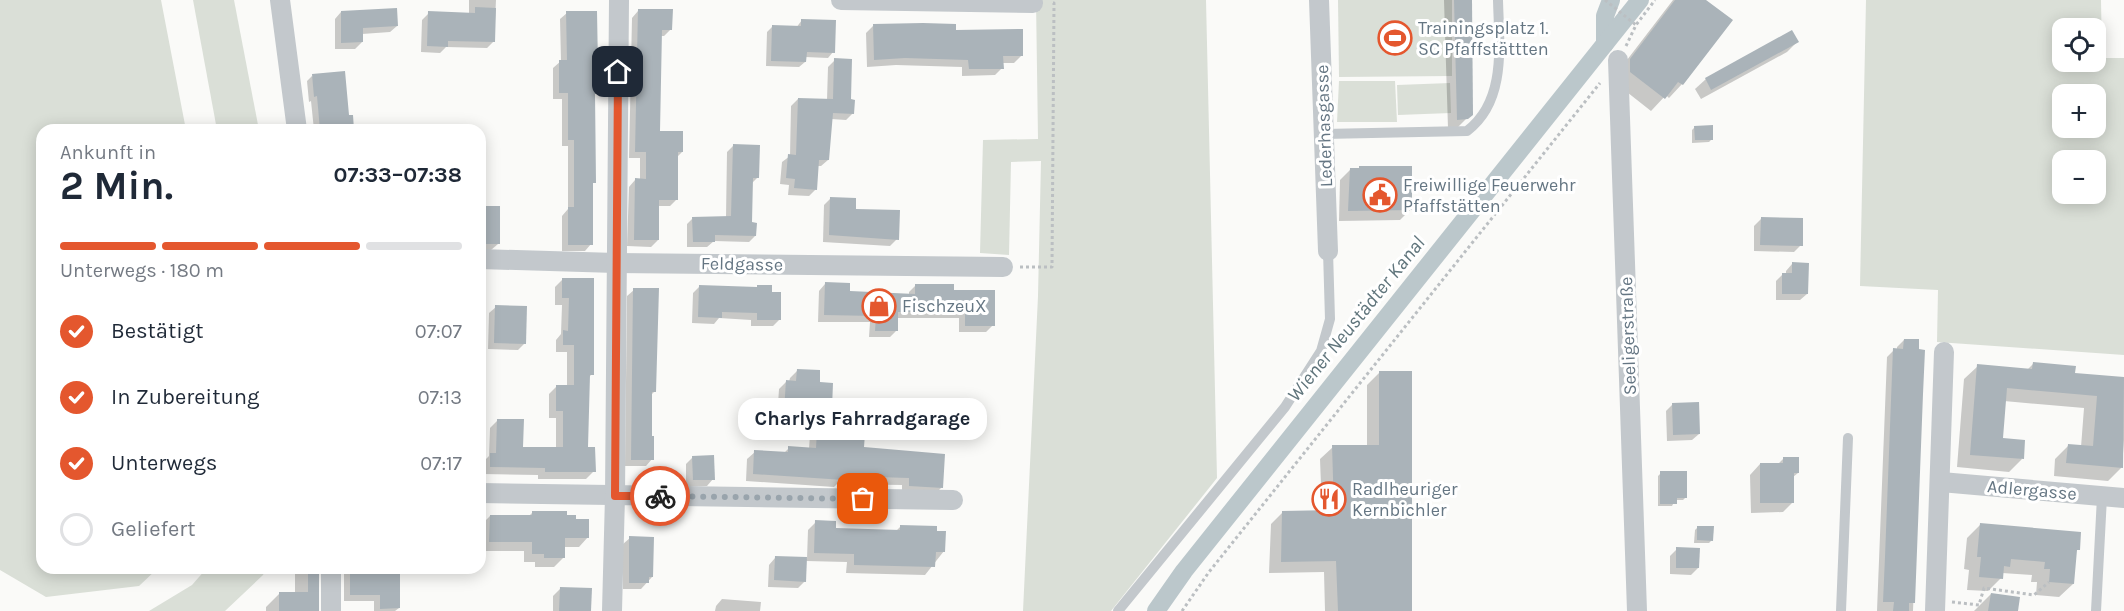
<!DOCTYPE html>
<html lang="de">
<meta charset="utf-8">
<style>
body{margin:0;font-family:Karla,sans-serif;background:#f6f6f7;color:#1f2937;height:100vh;display:flex;flex-direction:column;font-size:22px;white-space:nowrap}
*{box-sizing:border-box;margin:0}
p{font-size:20px;color:#747a83}
.icon{flex:none;width:33px;height:33px;fill:none;stroke:currentColor;stroke-width:2;stroke-linecap:round;stroke-linejoin:round}
.map{position:relative;flex:1;overflow:hidden}
.panel{position:absolute;left:36px;top:124px;width:450px;height:450px;display:flex;flex-direction:column;background:#fff;border-radius:18px;box-shadow:0 3px 15px #0003}
.panel>*{flex:none}
.fabs{position:absolute;left:2052px;top:18px;display:grid;gap:12px}
.fabs a{display:grid;place-items:center;width:54px;height:54px;border-radius:12px;background:#fff;box-shadow:0 3px 15px #0003;font-size:30px}
.pin{position:absolute;display:grid;place-items:center;width:51px;height:51px;color:#fff;margin:-26px;border-radius:12px;box-shadow:0 3px 9px #0006}
.courier{position:absolute;display:grid;place-items:center;width:60px;height:60px;margin:-30px;border:4px solid #e4572e;border-radius:50%;background:#fff;color:#222;box-shadow:0 2px 8px #0007}
.bubble{position:absolute;height:42px;border-radius:18px;background:#fff;box-shadow:0 3px 15px #0003;font-size:20px;font-weight:700;line-height:42px;text-align:center}
.overview em{font-style:normal;font-weight:700}
.overview div{display:flex;flex-direction:column-reverse}
.overview{display:flex;align-items:center;justify-content:space-between;height:102px;padding:0 24px}
h1{font-size:39px;font-weight:700;line-height:45px}
.bar{display:grid;grid-template-columns:repeat(4,1fr);gap:9px 6px;align-content:center;height:72px;padding:0 24px}
.bar i{height:8px;border-radius:4px;background:#e0e1e3}
.bar .active{background:#e4572e}
.bar p{grid-column:span 4}
ol{padding:0 24px;list-style:none}
li{display:flex;align-items:center;gap:18px;height:66px}
li p{margin-inline-start:auto}
li .icon{padding:6px;border-radius:50%;background:#e4572e;color:#fff;stroke-width:4}
li:last-child{color:#747a83}
li i{width:33px;height:33px;border:3px solid #e0e1e3;border-radius:50%}
.map>svg:first-child{display:block}
.green{fill:#dadfd7;fill-rule:evenodd}
.shadow{fill:#0003}
.lines{fill:none;stroke-linecap:round;stroke-linejoin:round}
.canal{stroke:#bbc7cb;stroke-width:18}
.building{fill:#aab3b9}
.path{stroke:#bbbfc2;stroke-width:3;stroke-dasharray:3 3;stroke-linecap:butt}
.service{stroke:#c3c8cc;stroke-width:10}
.minor{stroke:#c3c8cc;stroke-width:20}
.done{stroke:#99a4ac;stroke-width:6;stroke-dasharray:0 10.8}
.route{stroke:#e4572e;stroke-width:8}
.labels{text-anchor:middle;dominant-baseline:central;stroke-width:6;stroke-linejoin:round;paint-order:stroke}
.poi-label{font-size:18px;fill:#657683;stroke:#fff;text-anchor:start}
.street-label{font-size:18px;fill:#657683;stroke:#fff}
.water-label{font-size:20px;font-style:italic;fill:#60757c;stroke:#fff}
</style>
<div class="map">
<svg width="2124" height="611" viewBox="0 0 2124 611">
<rect width="100%" height="100%" fill="#fafaf8"/>
<g class="green">
<polygon points="0,0 161,0 186,130 42,130 42,568 157,569 139,586 46,597 0,570"/>
<polygon points="193,0 234,0 259,130 217,130"/>
<polygon points="1036,0 1206,0 1217,478 1111,611 1023,611 1038,296 1041,161 1011,162 1009,255 980,253 983,140 1038,139"/>
<polygon points="1338,0 1452,0 1452,76 1339,77"/>
<path d="M1866,0H2101L2102,58H2124V355L1937,342L1938,290L1860,286ZM2062,28H2096V62H2062ZM2062,94H2096V128H2062ZM2062,160H2096V194H2062Z"/>
<polygon points="1339,81 1395,81 1397,122 1337,122"/>
<polygon points="1450,83 1451,113 1398,115 1397,85"/>
<polygon points="206,569 266,569 263,575 225,611 149,611 192,585"/>
</g>
<g class="shadow">
<polygon points="469,0 496,0 494,41 487,48 446,47 440,53 421,52 422,20 429,13 469,15"/>
<polygon points="1444,0 1471,0 1471,114 1456,129 1448,129"/>
<polygon points="1673,0 1703,0 1682,84 1669,98 1666,95 1651,111 1618,85 1617,73"/>
<polygon points="638,11 671,29 664,36 660,36 658,132 682,152 677,157 676,200 670,206 658,206 658,240 651,247 627,246 629,187 635,180 640,180 640,158 629,158 632,18"/>
<polygon points="341,12 397,26 390,32 362,34 362,42 355,49 335,49 335,19"/>
<polygon points="567,13 594,95 594,182 591,185 591,244 585,251 562,251 562,216 568,209 568,146 562,146 562,99 553,99 553,68 561,61 560,19"/>
<polygon points="802,20 833,52 828,58 805,57 805,62 799,67 766,66 767,32 772,27 796,28"/>
<polygon points="873,26 954,32 1022,55 1014,63 1002,63 1002,68 995,75 962,76 962,67 896,65 867,67 866,33"/>
<polygon points="1797,42 1787,52 1701,99 1695,89 1706,79"/>
<polygon points="835,60 853,113 846,120 831,119 828,160 821,166 817,166 816,189 809,196 788,195 789,185 780,184 782,162 790,156 791,106 798,99 827,100 828,67"/>
<polygon points="312,76 348,117 351,116 352,130 314,130 311,101 309,102 307,81"/>
<polygon points="1695,127 1712,139 1709,142 1692,143 1692,130"/>
<polygon points="733,146 758,177 752,183 751,224 755,236 749,242 714,241 707,247 687,247 687,224 693,218 726,217 727,152"/>
<polygon points="1350,170 1410,210 1400,220 1339,221 1340,180"/>
<polygon points="830,199 854,210 897,239 890,246 823,242 824,205"/>
<polygon points="480,207 498,244 491,250 480,251"/>
<polygon points="1761,219 1801,245 1794,252 1754,251 1754,226"/>
<polygon points="1792,264 1807,294 1800,300 1776,300 1776,281 1783,274 1786,274 1786,271"/>
<polygon points="563,279 592,280 592,374 588,378 587,448 594,471 586,479 538,479 538,475 483,474 483,462 489,456 490,428 498,420 521,449 556,448 556,418 549,418 549,394 557,386 567,386 567,352 556,352 556,340 561,334 562,305 555,305 555,287"/>
<polygon points="825,284 849,293 909,295 909,292 916,285 952,292 993,325 986,332 959,332 959,318 897,318 896,331 890,337 869,337 870,322 818,322 819,291"/>
<polygon points="700,286 755,289 758,286 770,293 780,319 773,326 751,326 751,320 719,318 714,324 692,323 693,293"/>
<polygon points="634,290 655,391 651,395 652,459 646,466 625,466 627,296"/>
<polygon points="496,307 525,343 518,350 488,349 489,313"/>
<polygon points="1904,340 1917,351 1923,351 1913,611 1877,611 1887,357 1894,350 1897,350 1897,347"/>
<polygon points="2033,364 2074,374 2124,378 2124,440 2122,467 2108,481 2054,476 2055,459 2068,446 2081,447 2084,408 2004,401 2001,440 2022,459 2009,472 1957,467 1964,379 1978,366 2027,370"/>
<polygon points="797,371 818,383 829,435 863,449 942,487 934,495 902,493 902,485 837,484 834,487 746,481 747,459 755,452 784,453 789,448 809,449 811,420 777,420 779,389 786,382 789,382 790,378"/>
<polygon points="1380,372 1411,611 1325,611 1324,572 1269,573 1271,524 1283,512 1322,512 1320,459 1333,447 1367,447 1367,385"/>
<polygon points="1673,404 1699,434 1692,440 1667,441 1666,411"/>
<polygon points="693,457 713,479 707,486 686,487 686,464"/>
<polygon points="1784,458 1798,473 1793,477 1793,502 1783,512 1751,513 1750,475 1760,464 1778,464"/>
<polygon points="1661,473 1686,497 1683,500 1675,500 1672,506 1658,506 1658,476"/>
<polygon points="533,512 566,516 588,537 579,547 564,547 564,557 554,567 535,567 535,562 524,562 524,551 481,551 481,525 490,516 529,516"/>
<polygon points="816,522 834,529 896,531 901,526 944,551 925,575 846,573 847,562 806,561 805,581 798,588 768,587 769,565 775,558 807,559 808,530"/>
<polygon points="1980,525 2078,549 2075,552 2073,584 2059,597 2036,595 2037,582 2031,582 2032,575 2002,573 2001,578 1988,591 1967,590 1969,570 1964,569 1967,538"/>
<polygon points="1698,527 1712,540 1709,543 1694,543 1695,530"/>
<polygon points="630,538 652,577 641,589 623,589 623,544"/>
<polygon points="1677,549 1698,568 1691,575 1670,574 1670,556"/>
<polygon points="295,568 318,568 318,611 266,611 266,607 279,594 295,594"/>
<polygon points="344,568 366,568 366,576 399,608 395,611 374,611 374,601 344,601"/>
<polygon points="560,589 590,611 553,611 553,596"/>
<polygon points="1991,594 2016,611 1974,611"/>
<polygon points="722,599 761,602 760,611 715,611 716,606"/>
</g>
<g class="lines">
<g class="canal">
<polyline points="1605,44 1605,16 1611,0"/>
<polyline points="1156,611 1184,571 1640,0"/>
</g>
</g>
<g class="building">
<polygon points="1454,0 1472,0 1473,115 1468,119 1457,120"/>
<polygon points="1675,0 1706,0 1733,20 1683,85 1678,82 1665,99 1630,72 1630,59"/>
<polygon points="475,7 496,8 495,42 448,41 448,47 427,46 428,11 475,13"/>
<polygon points="397,8 398,26 363,28 363,42 341,43 341,11"/>
<polygon points="638,9 673,9 672,30 662,30 660,131 683,131 683,152 678,152 678,200 659,200 659,240 634,240 635,178 646,179 646,152 635,152"/>
<polygon points="566,11 597,11 598,67 597,94 595,94 596,183 593,183 593,245 568,245 568,207 574,207 574,140 568,140 568,93 559,93 559,60 567,60"/>
<polygon points="801,19 836,20 835,53 807,52 806,62 771,61 772,25 801,26"/>
<polygon points="923,23 956,24 956,30 1023,29 1023,56 1003,56 1004,69 969,69 968,60 905,58 874,60 873,24"/>
<polygon points="1792,30 1799,42 1711,90 1705,78"/>
<polygon points="834,58 852,59 851,99 855,100 854,114 833,113 829,160 819,160 817,190 794,188 795,179 786,178 788,154 796,155 798,98 833,99"/>
<polygon points="345,71 349,115 353,115 354,130 320,130 317,96 314,97 312,74"/>
<polygon points="1713,125 1713,140 1695,140 1694,126"/>
<polygon points="733,144 760,145 759,178 753,178 752,222 757,223 756,236 715,235 715,242 693,242 692,217 731,216"/>
<polygon points="1359,166 1412,166 1412,210 1348,211 1350,168 1359,168"/>
<polygon points="830,197 856,198 856,209 900,210 899,240 829,235"/>
<rect x="480" y="206" width="20" height="38"/>
<polygon points="1761,217 1803,218 1803,246 1760,245"/>
<polygon points="1792,262 1809,263 1808,294 1782,294 1782,273 1792,273"/>
<polygon points="562,278 594,278 594,375 590,375 588,447 595,447 596,472 545,472 545,468 490,467 490,453 496,453 497,419 524,419 523,447 563,447 563,411 556,411 556,385 574,385 574,345 563,345 563,330 568,331 569,298 562,298"/>
<polygon points="825,282 850,283 850,291 915,294 915,284 954,284 954,290 995,290 995,326 965,326 965,312 898,312 898,331 875,331 876,316 824,315"/>
<polygon points="699,285 757,287 757,285 772,285 772,292 781,292 781,320 757,320 757,313 722,312 722,318 698,317"/>
<polygon points="633,288 659,288 656,392 652,392 652,436 654,436 654,460 631,460"/>
<polygon points="495,305 527,306 526,344 494,343"/>
<polygon points="1904,339 1919,339 1919,349 1925,350 1923,394 1915,603 1909,603 1909,611 1893,611 1894,602 1883,602 1885,557 1893,348 1903,349"/>
<polygon points="2033,362 2076,366 2075,373 2124,377 2123,468 2066,463 2068,444 2093,446 2097,396 2007,388 2003,438 2025,440 2024,459 1970,455 1977,364 2032,369"/>
<polygon points="797,369 820,370 820,382 833,383 831,433 865,434 864,447 945,454 943,488 909,486 909,478 844,476 844,480 753,474 754,450 788,452 788,446 816,448 818,413 784,412 786,380 796,381"/>
<polygon points="1379,371 1412,371 1412,611 1338,611 1336,561 1281,562 1282,511 1334,510 1332,445 1379,445"/>
<polygon points="1699,402 1700,434 1673,435 1672,403"/>
<polygon points="714,455 715,480 693,480 692,456"/>
<polygon points="1783,457 1799,457 1799,473 1794,473 1794,503 1760,503 1760,463 1783,463"/>
<polygon points="1660,471 1687,471 1687,498 1677,498 1677,504 1660,504"/>
<polygon points="532,511 567,511 567,515 576,515 576,519 589,519 589,538 565,538 565,558 544,558 544,554 532,554 532,542 489,542 490,515 532,515"/>
<polygon points="815,520 836,521 836,528 900,530 900,525 937,526 937,531 946,531 945,552 936,552 935,567 854,565 854,554 814,553"/>
<polygon points="1980,523 2081,532 2080,550 2077,550 2074,584 2049,582 2050,569 2044,569 2045,562 2011,559 2010,567 2004,566 2003,579 1979,577 1981,557 1977,557"/>
<polygon points="1697,526 1714,526 1713,541 1697,540"/>
<polygon points="629,536 654,537 653,577 649,577 649,583 629,583"/>
<polygon points="1676,547 1700,548 1699,568 1676,568"/>
<polygon points="775,556 807,557 806,582 774,580"/>
<polygon points="308,568 319,568 319,611 279,611 279,592 308,592"/>
<polygon points="350,574 400,574 400,608 380,609 380,595 350,595"/>
<polygon points="560,587 592,588 591,611 559,611"/>
<polygon points="1991,593 2020,597 2018,611 1988,611"/>
</g>
<g class="lines">
<g class="path">
<polyline points="1605,0 1636,25"/>
<polyline points="1626,46 1636,25 1655,0"/>
<polyline points="1020,267 1052,267 1054,3 1050,3"/>
<polyline points="1952,602 1979,605 1984,588 2034,595 2049,582"/>
<polyline points="1182,611 1209,572 1600,83"/>
</g>
<g class="service">
<path d="M1324,134L1467,131C1507,101 1499,44 1498,0"/>
<polyline points="1118,611 1285,407 1321,351 1330,319 1328,251"/>
<polyline points="1841,611 1848,438"/>
<polyline points="2096,611 2102,497"/>
</g>
<g class="minor">
<polyline points="280,0 297,130"/>
<polyline points="841,0 1033,3"/>
<polyline points="1319,0 1328,251"/>
<polyline points="1618,60 1637,611"/>
<polyline points="480,259 616,263 1003,267"/>
<polyline points="1941,482 2124,498"/>
<polyline points="480,493 953,500"/>
<polyline points="331,611 331,568"/>
<polyline points="612,611 615,496 619,0"/>
<polyline points="1935,611 1944,352"/>
</g>
</g>
<g class="lines">
<polyline class="done" points="660,496 863,499"/>
<polyline class="route" points="618,72 615,496 660,496"/>
</g>
<defs>
<g id="stadium-ring" transform="scale(1.725)"><circle r="9.5" fill="#fff" stroke="#e4572e" stroke-width="1.5"/><path d="M0-5a6.5 5 0 1 0 0 10a6.5 5 0 1 0 0-10ZM-3.5-1.8h7v3.6h-7Z" fill="#e4572e"/></g>
<g id="civic-ring" transform="scale(1.725)"><circle r="9.5" fill="#fff" stroke="#e4572e" stroke-width="1.5"/><path d="M-.6-6.5H3V-4.5H.6V-3L4-1V1h2V6H-6V1h2V-1L-.6-3ZM-1.2 2.5V6h2.4V2.5Z" fill="#e4572e"/></g>
<g id="shop-ring" transform="scale(1.725)"><circle r="9.5" fill="#fff" stroke="#e4572e" stroke-width="1.5"/><path d="M-5-2.5h2.3a2.7 3.5 0 0 1 5.4 0H5L5.5 6h-11ZM-1.5-2.5h3a1.5 2.3 0 0 0-3 0Z" fill="#e4572e"/></g>
<g id="restaurant-ring" transform="scale(1.725)"><circle r="9.5" fill="#fff" stroke="#e4572e" stroke-width="1.5"/><path d="M-5-6h1v4h1v-4h1v4h1v-4h1v5L-1.5 .5V6h-2V.5L-5-1ZM5-6V6H3V1.5H1.5Q1.5-4 5-6Z" fill="#e4572e"/></g>
</defs>
<g fill-rule="evenodd">
<use href="#stadium-ring" x="1395" y="38"/>
<use href="#civic-ring" x="1380" y="195"/>
<use href="#shop-ring" x="879" y="306"/>
<use href="#restaurant-ring" x="1329" y="499"/>
</g>
<g class="labels">
<g class="poi-label">
<text x="1418" y="28">Trainingsplatz 1.<tspan x="1418" dy="21">SC Pfaffstättten</tspan></text>
<text x="1403" y="185">Freiwillige Feuerwehr<tspan x="1403" dy="21">Pfaffstätten</tspan></text>
<text x="902" y="306">FischzeuX</text>
<text x="1352" y="489">Radlheuriger<tspan x="1352" dy="21">Kernbichler</tspan></text>
</g>
<g class="street-label">
<text transform="translate(1324 126) rotate(-92)">Lederhasgasse</text>
<text transform="translate(742 264) rotate(1)">Feldgasse</text>
<text transform="translate(1628 336) rotate(-92)">Seeligerstraße</text>
<text transform="translate(2032 490) rotate(5)">Adlergasse</text>
</g>
<g class="water-label">
<text transform="translate(1356 319) rotate(-51)">Wiener Neustädter Kanal</text>
</g>
</g>
</svg>
<div class="fabs">
<a><svg class="icon" aria-label="locate" viewBox="0 0 24 24"><circle cx="12" cy="12" r="6"/><path d="M12 2v4M12 18v4M2 12h4M18 12h4"/></svg></a>
<a>+</a>
<a>−</a>
</div>
<div class="pin" style="left:863px;top:499px;background:#ea580c"><svg class="icon" aria-label="bag" viewBox="0 0 24 24"><path d="M5 8h14l-1 12H6zM9 8a3 3 0 0 1 6 0"/></svg></div>
<div class="pin" style="left:618px;top:72px;background:#1f2937"><svg class="icon" aria-label="home" viewBox="0 0 24 24"><path d="M3 11l9-7 9 7M6 9v11h12V9"/></svg></div>
<div class="courier" style="left:660px;top:496px"><svg class="icon" aria-label="bike" viewBox="0 0 24 24"><circle cx="6" cy="16" r="4"/><circle cx="18" cy="16" r="4"/><path d="M6 16l4-8h5l3 8M10 8l3 8H6M13 5h3"/></svg></div>
<div class="bubble" style="left:738px;top:398px;width:249px">Charlys Fahrradgarage</div>
<section class="panel">
<div class="overview"><div><h1>2 Min.</h1><p>Ankunft in</p></div><em>07:33–07:38</em></div>
<div class="bar"><i class="active"></i><i class="active"></i><i class="active"></i><i></i><p>Unterwegs · 180 m</p></div>
<ol>
<li><svg class="icon" aria-label="check" viewBox="0 0 24 24"><path d="M5 12l5 5 9-10"/></svg>Bestätigt<p>07:07</p></li>
<li><svg class="icon" aria-label="check" viewBox="0 0 24 24"><path d="M5 12l5 5 9-10"/></svg>In Zubereitung<p>07:13</p></li>
<li><svg class="icon" aria-label="check" viewBox="0 0 24 24"><path d="M5 12l5 5 9-10"/></svg>Unterwegs<p>07:17</p></li>
<li><i></i>Geliefert</li>
</ol>
</section>
</div>
